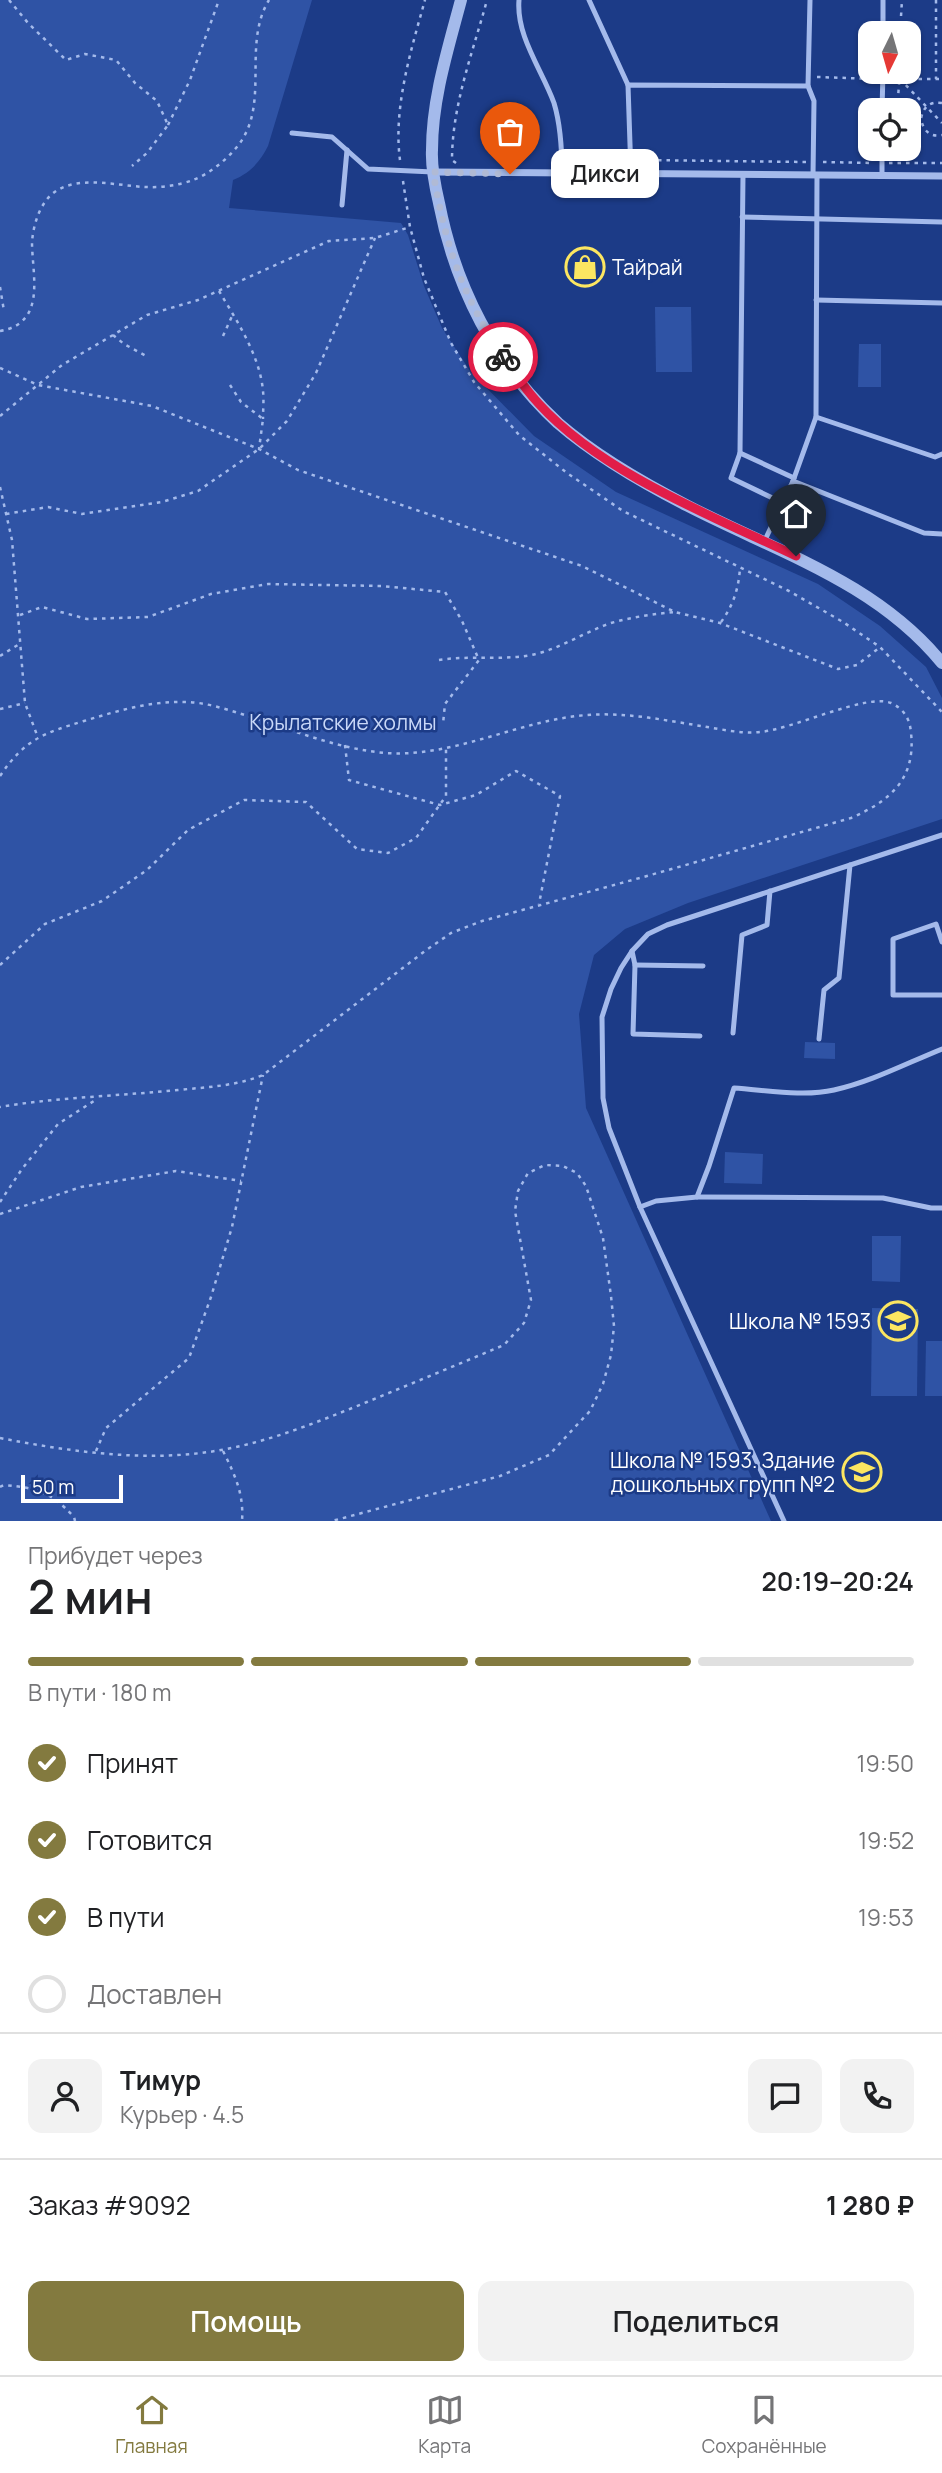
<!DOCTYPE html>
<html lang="ru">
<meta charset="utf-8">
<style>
body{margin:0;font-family:Manrope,sans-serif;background:#f2f2f2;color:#202124;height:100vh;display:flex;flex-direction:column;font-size:26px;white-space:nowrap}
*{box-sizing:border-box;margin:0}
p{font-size:23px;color:#757577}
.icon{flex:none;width:38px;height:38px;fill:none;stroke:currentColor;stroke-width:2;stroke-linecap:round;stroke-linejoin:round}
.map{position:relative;height:1521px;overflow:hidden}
.details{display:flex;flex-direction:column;background:#fff;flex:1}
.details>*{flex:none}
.needle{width:46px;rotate:185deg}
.tools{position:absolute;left:858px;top:21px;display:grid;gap:14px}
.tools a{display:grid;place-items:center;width:63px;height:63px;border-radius:14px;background:#fff;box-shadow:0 2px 5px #0004;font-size:35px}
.scale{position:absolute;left:21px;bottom:18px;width:102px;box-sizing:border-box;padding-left:7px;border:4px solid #fff;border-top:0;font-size:19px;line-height:24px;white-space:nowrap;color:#fff;-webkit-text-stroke:5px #1c3b87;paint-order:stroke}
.pin{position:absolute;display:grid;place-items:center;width:60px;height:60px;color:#fff;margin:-72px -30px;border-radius:50% 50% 50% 0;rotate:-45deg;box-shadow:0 0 7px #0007}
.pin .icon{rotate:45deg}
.courier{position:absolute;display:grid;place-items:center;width:70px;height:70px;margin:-35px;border:5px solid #e11d48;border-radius:50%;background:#fff;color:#222;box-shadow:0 2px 9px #0007}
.bubble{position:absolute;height:49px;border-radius:14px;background:#fff;box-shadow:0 2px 5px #0004;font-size:23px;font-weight:600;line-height:49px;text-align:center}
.head em{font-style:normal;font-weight:600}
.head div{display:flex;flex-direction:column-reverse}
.head{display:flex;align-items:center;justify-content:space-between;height:119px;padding:0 28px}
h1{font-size:46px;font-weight:600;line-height:52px}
.bar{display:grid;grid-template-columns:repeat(4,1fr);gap:10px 7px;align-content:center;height:84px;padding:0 28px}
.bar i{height:9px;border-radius:5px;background:#e0e0e0}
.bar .current{background:#837a3f}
.bar p{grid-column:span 4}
.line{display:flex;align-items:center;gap:18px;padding:0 28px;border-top:2px solid #e0e0e0}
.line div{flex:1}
.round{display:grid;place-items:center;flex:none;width:74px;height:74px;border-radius:14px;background:#f2f2f2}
ol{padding:0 28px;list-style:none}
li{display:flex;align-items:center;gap:21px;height:77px}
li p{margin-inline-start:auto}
li .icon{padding:7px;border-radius:50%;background:#837a3f;color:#fff;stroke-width:4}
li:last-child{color:#757577}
li i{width:38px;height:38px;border:4px solid #e0e0e0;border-radius:50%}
.primary-button{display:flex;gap:14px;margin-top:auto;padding:14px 28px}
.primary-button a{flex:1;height:80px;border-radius:14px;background:#837a3f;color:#fff;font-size:28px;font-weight:600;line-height:80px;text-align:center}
.primary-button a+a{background:#f2f2f2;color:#202124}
.dock{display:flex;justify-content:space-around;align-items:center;height:98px;border-top:2px solid #e0e0e0;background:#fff;font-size:19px;color:#757577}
.dock a{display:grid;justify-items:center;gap:4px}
.dock .current{color:#837a3f}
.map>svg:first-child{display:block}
.green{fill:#2f53a5}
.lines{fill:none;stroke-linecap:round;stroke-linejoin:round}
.path{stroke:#a4baeb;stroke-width:2.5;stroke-dasharray:3.5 5;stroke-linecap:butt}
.service{stroke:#a4baeb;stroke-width:5}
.minor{stroke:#a4baeb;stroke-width:7}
.tertiary{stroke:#a4baeb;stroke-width:12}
.done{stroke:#b0bad5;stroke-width:7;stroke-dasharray:0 12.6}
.route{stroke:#e11d48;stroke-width:9}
.labels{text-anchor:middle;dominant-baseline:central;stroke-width:5;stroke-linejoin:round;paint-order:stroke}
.poi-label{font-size:21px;fill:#fff;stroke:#1c3b87;text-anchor:end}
.park-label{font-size:21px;fill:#c9d8f8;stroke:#1c3b87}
</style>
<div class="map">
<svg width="942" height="1521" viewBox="0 0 942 1521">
<rect width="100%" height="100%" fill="#1c3b87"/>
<g class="green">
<path d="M0,0H312L268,146C260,162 250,173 233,180L229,208L401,223L408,235L424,286L442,328L470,371L534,436L616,492L818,584L880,626L926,667L942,698V819L688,903L625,929L594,955L579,1014L586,1108L771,1521H0Z"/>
<polygon points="655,307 691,307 692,372 656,372"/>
<polygon points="859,344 881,344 881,387 858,387"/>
<polygon points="805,1042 835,1043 835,1059 804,1058"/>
<polygon points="725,1152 763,1154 762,1184 724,1183"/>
<polygon points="872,1236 901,1236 900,1282 872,1281"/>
<polygon points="872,1308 918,1309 917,1396 871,1396"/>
<polygon points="926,1341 942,1341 942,1396 925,1396"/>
</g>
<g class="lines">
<g class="path">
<polyline points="9,0 28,23 66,60 85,54 116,60 135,83 157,101 168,125 147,153 132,166"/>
<polyline points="936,0 936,79"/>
<polyline points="900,33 902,0"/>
<polyline points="817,77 876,79"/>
<polyline points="893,79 942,79"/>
<polyline points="900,79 942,123"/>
<path d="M942,103C930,101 923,107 921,119C923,130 930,138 942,135"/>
<polyline points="897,110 900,72"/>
<polyline points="168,125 190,80 219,0"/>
<polyline points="895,149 902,163"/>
<path d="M400,160C393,108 411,50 425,0"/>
<polyline points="641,160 806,162"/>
<polyline points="602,162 620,161"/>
<polyline points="823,162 872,163"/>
<path d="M456,163L452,160C452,105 473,52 487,0"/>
<polyline points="889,163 942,163"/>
<polyline points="403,181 410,227 424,278 451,343 474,382 519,435 567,473 623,511 789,591 843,622 880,647 942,712"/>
<polyline points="0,287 4,311"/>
<path d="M219,291C237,321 260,356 263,391C264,400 263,410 263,419"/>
<path d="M0,331C47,323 32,275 32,242C33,229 37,213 45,202C66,171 115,186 146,187C161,188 180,185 193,180C209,174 225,161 236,148C272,106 241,46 269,0"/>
<polyline points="113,335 124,344 148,357"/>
<polyline points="223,336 233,314"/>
<polyline points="0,368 38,385 152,406 259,449 298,470 582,566 675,612 720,623 838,669 857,665 879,648"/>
<polyline points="230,385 241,402 263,419 259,449"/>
<polyline points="0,416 62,365 147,315 198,300 329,241 375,238 410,227"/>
<polyline points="0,487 12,540 25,703 37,735"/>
<polyline points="6,514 48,507 82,514 162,502 198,491 259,449 287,421 316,373 375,238"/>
<polyline points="20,615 42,607 87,619 148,617 211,594 268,584 382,586 445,592 462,621 479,660 445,704 443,724"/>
<path d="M721,622C733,606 739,588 740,567"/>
<polyline points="0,656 21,643"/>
<path d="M439,660C470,655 508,661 536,654C563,647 585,632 611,623C632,617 654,614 675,612"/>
<polyline points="0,709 25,703"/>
<polyline points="345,745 349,780 440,805 476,795 516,771 560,796 539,904"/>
<path d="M0,776C25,739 44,733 84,721C117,711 150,701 185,702C206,702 228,710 248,716C292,730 339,749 385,753C454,758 519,720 587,715C625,712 664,720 701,726C720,729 741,734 760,732C794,729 866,693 891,703C904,709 910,719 911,733C916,779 890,801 851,818L647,876L482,921L451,933L425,951L263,1075C236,1086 208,1087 178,1090C119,1096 59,1097 0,1107"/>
<polyline points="0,965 45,924 102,901 147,870 188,830 244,800 306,802 357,849 388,853 416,838 446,796 446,747"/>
<polyline points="0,1202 22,1169 58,1124 97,1099"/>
<polyline points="0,1214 81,1187 176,1171 241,1181"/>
<path d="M0,1438C72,1452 149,1463 221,1450C272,1441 320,1421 367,1402C413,1383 459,1364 504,1345L524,1323L531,1300L515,1211L518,1191L528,1173L545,1165L563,1166L577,1173L586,1186L603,1238L611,1296L614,1326L611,1355L603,1384L590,1411L549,1455L500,1476L332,1521"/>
<polyline points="96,1451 106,1428 189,1358 211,1297 232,1227 263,1075"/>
<path d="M223,1451C235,1475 244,1494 242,1521"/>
<path d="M0,1487L4,1485C38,1488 51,1492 74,1517L75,1521"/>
</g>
<g class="service">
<path d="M519,0C516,36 542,70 554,103C561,126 562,151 562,174"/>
<polyline points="589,0 628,85"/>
<polyline points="883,33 883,0"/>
<polyline points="808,86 810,0"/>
<polyline points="882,110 883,72"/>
<polyline points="292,133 332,137 368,169 433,172"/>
<polyline points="631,174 628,85 808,86 814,101 813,175"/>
<polyline points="743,175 740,453 731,478 783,503"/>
<polyline points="882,176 882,149"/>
<polyline points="342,205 347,150"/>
<polyline points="742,217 942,222"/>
<polyline points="816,300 942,303"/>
<polyline points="816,417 817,175"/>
<polyline points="740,453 794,478"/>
<polyline points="793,481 816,417 935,457 942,454"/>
<polyline points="764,542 793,481 924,533 942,534"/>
<polyline points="942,942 936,924 893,939 893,995 942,995"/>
<polyline points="632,951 635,965 633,1034 700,1036"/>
<polyline points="635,965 703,966"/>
<polyline points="733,1033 742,935 767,925 770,891"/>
<polyline points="819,1039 824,990 839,978 850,865"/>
<polyline points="697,1197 883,1198 931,1208 942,1208"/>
<path d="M640,1207L656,1201L697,1197L709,1166L734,1088C766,1090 803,1097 834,1090C871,1082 907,1063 942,1049"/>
<polyline points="784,1521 640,1207 609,1128 603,1098 602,1017 611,989 621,968 632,951 648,934 667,925 942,835"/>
</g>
<polyline class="minor" points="433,172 942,176"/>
<path class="tertiary" d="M461,0C448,49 432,99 432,150C431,168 435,186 439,203C455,286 495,365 558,423C596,456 643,483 688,506C777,552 876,582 942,663"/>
</g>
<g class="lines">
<path class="done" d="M503,357C461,293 446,247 433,172L510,174"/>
<path class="route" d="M503,357C514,373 526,390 539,404C602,473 712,516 796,556"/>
</g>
<defs>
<g id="shop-ring" transform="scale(2.0125)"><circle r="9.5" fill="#1c3b87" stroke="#fce661" stroke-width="1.5"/><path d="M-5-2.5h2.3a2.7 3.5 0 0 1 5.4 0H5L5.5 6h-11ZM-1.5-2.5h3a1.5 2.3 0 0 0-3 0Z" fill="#fce661"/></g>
<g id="school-ring" transform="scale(2.0125)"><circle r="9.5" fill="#1c3b87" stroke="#fce661" stroke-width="1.5"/><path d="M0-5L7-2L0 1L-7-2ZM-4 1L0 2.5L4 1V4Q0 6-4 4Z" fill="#fce661"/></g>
</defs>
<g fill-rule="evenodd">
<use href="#shop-ring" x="585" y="267"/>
<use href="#school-ring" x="898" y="1321"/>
<use href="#school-ring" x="862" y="1472"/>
</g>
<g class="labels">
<g class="poi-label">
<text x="612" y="267" text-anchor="start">Тайрай</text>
<text x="871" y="1321">Школа № 1593</text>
<text x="835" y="1460">Школа № 1593. Здание<tspan x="835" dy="24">дошкольных групп №2</tspan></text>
</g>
<g class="park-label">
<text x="343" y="722">Крылатские холмы</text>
</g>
</g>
</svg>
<div class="tools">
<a><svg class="needle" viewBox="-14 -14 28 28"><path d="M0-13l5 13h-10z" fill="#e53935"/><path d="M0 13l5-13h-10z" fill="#757577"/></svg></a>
<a><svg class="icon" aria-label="locate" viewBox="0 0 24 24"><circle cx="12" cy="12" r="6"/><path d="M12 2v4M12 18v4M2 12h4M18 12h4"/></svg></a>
</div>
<div class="scale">50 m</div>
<div class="pin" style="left:510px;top:174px;background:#ea580c"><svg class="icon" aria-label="bag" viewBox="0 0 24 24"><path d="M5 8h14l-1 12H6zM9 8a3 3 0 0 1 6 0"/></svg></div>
<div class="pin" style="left:796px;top:556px;background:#1f2937"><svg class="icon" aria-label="home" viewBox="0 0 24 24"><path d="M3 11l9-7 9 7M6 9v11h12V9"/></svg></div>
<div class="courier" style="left:503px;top:357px"><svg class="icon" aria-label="bike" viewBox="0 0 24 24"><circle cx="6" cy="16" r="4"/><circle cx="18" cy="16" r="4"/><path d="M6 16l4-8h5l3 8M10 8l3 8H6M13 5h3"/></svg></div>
<div class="bubble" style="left:551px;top:149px;width:108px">Дикси</div>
</div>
<section class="details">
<div class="head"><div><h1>2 мин</h1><p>Прибудет через</p></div><em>20:19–20:24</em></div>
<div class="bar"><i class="current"></i><i class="current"></i><i class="current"></i><i></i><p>В пути · 180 m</p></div>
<ol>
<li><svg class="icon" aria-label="check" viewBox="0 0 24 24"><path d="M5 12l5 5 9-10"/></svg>Принят<p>19:50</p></li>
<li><svg class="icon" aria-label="check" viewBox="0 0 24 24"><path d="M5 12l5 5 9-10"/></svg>Готовится<p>19:52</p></li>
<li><svg class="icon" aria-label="check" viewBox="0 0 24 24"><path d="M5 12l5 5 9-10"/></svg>В пути<p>19:53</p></li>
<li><i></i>Доставлен</li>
</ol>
<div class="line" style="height:126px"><a class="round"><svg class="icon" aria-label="person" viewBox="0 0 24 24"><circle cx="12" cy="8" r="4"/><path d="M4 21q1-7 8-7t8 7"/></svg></a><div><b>Тимур</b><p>Курьер · 4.5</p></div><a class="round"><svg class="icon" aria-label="chat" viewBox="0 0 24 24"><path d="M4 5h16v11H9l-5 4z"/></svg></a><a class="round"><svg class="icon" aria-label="phone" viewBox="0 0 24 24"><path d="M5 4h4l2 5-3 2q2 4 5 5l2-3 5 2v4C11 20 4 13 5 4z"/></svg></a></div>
<div class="line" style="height:91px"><div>Заказ #9092</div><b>1 280 ₽</b></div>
<div class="primary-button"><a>Помощь</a><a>Поделиться</a></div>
</section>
<nav class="dock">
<a class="current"><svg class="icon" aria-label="home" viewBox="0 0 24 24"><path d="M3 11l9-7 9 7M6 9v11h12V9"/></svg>Главная</a>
<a><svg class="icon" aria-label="map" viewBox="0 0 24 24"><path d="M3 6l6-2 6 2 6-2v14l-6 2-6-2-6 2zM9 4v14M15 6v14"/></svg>Карта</a>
<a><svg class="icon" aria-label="saved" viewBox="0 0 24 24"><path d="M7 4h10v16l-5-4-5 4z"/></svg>Сохранённые</a>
</nav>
